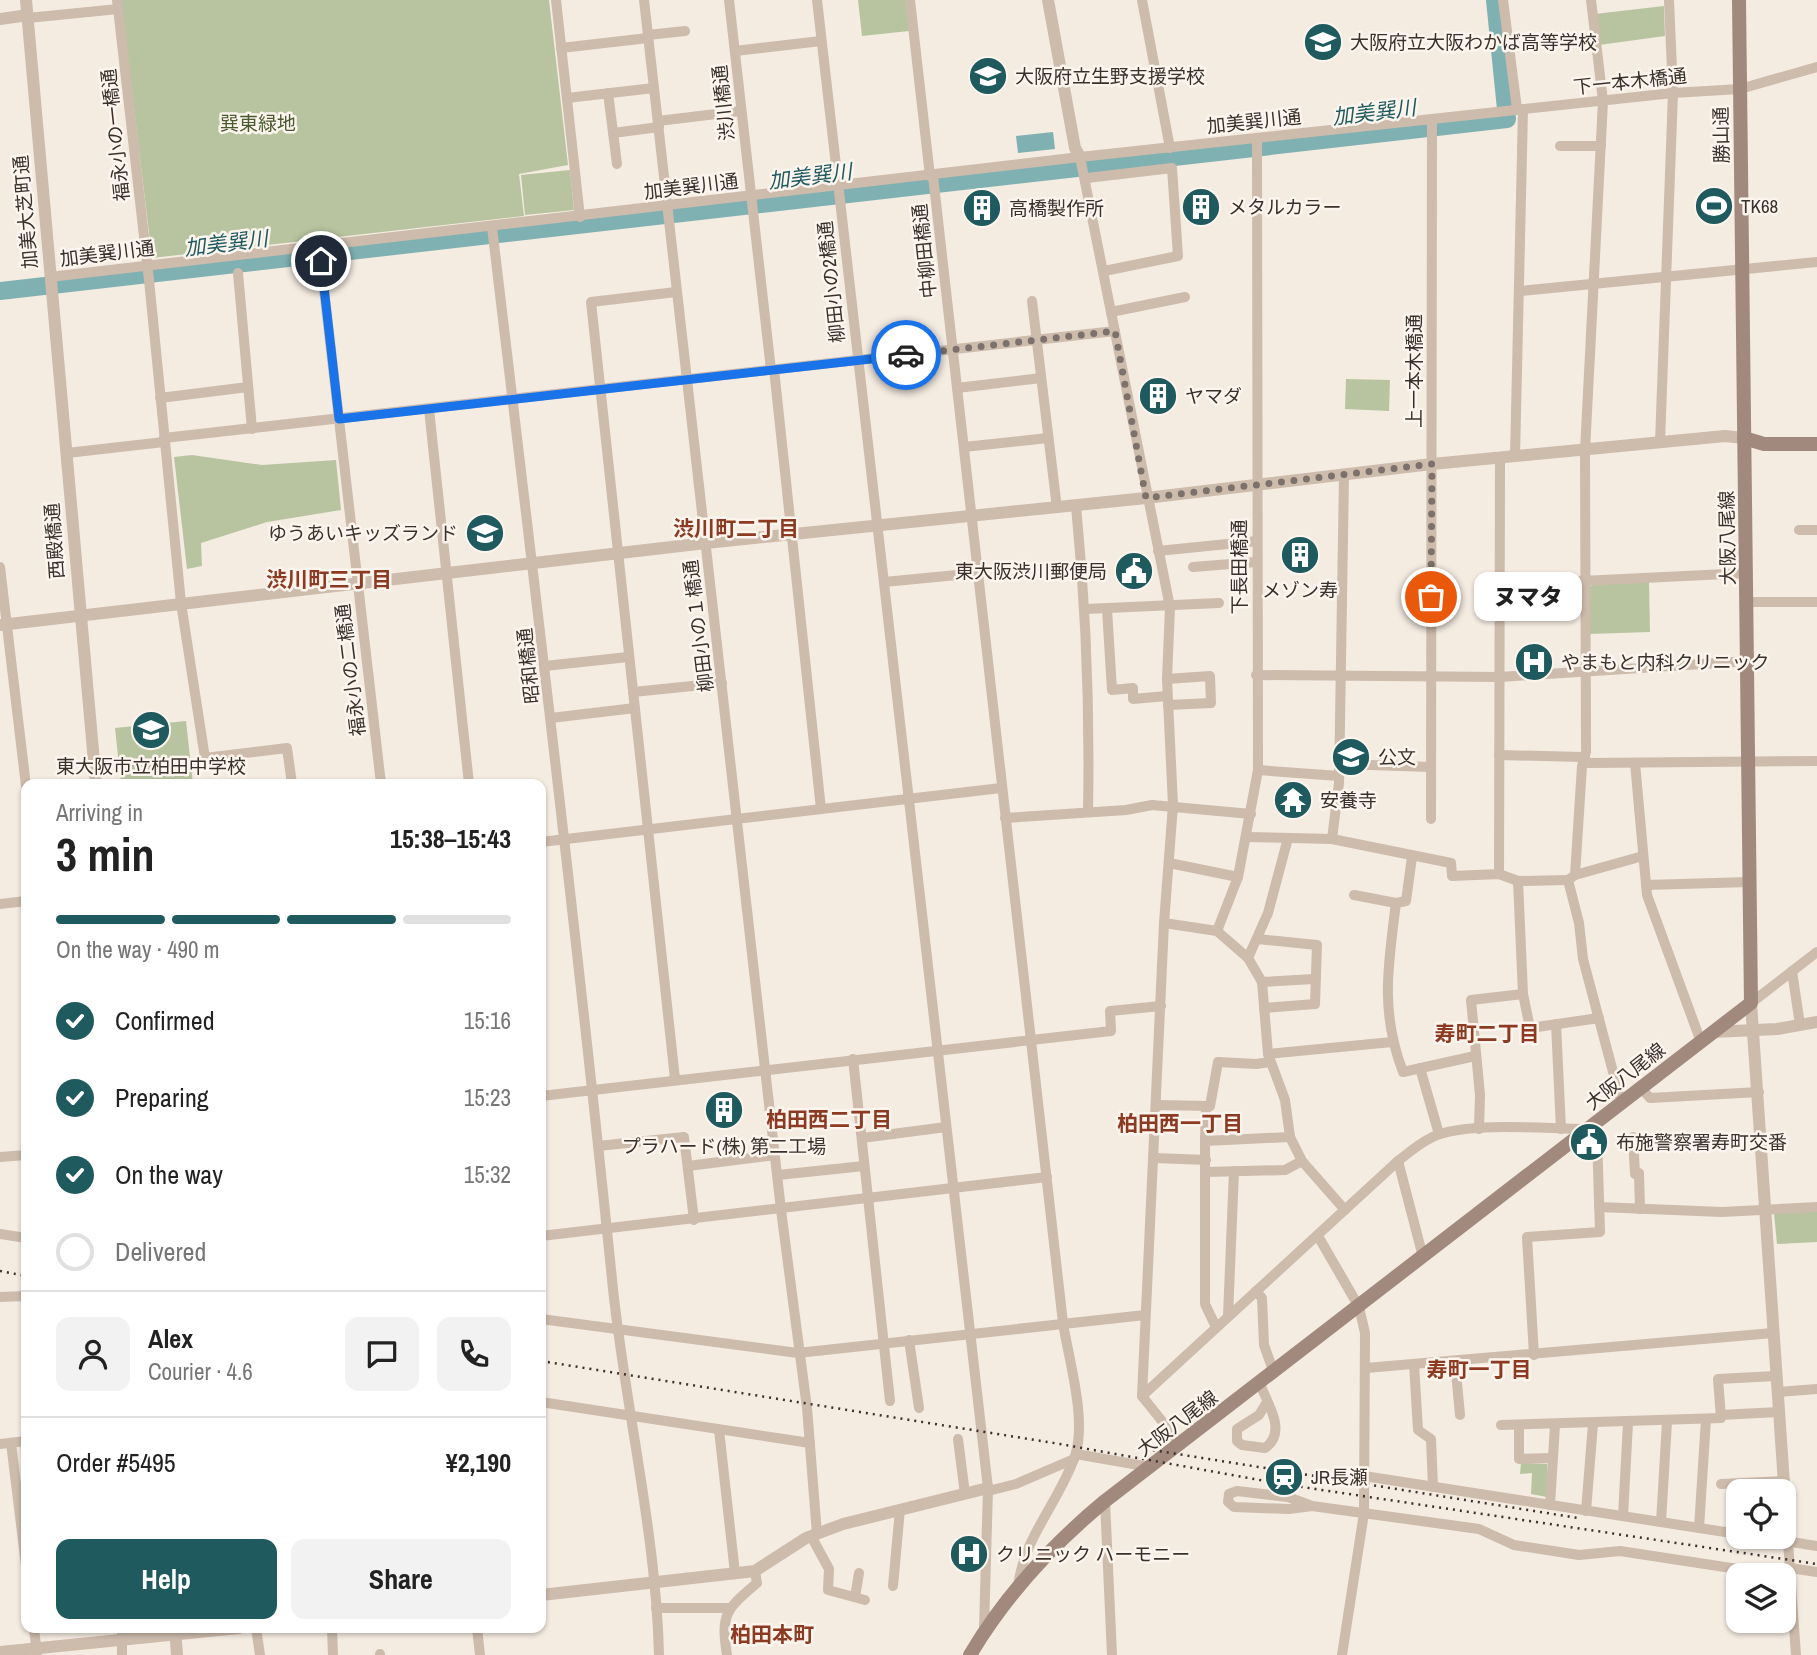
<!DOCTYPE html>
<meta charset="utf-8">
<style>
body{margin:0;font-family:"Archivo Narrow","Noto Sans JP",sans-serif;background:#f2f2f2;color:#222;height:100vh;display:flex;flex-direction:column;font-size:26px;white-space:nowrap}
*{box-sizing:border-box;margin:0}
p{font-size:23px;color:#767676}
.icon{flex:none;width:38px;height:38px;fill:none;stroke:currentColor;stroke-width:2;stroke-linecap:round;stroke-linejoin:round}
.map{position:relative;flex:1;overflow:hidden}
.side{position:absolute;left:21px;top:779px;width:525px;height:854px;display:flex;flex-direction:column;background:#fff;border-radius:14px;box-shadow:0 2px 5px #0004}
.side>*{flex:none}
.controls{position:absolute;left:1726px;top:1479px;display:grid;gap:14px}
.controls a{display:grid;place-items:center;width:70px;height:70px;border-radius:14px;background:#fff;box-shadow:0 2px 5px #0004;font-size:35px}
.pin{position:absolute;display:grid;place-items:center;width:60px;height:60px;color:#fff;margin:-30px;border:4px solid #fff;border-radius:50%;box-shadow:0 2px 7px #0007}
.courier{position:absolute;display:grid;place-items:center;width:70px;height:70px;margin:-35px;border:5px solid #1a73e8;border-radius:50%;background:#fff;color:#222;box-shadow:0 2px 9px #0007}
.bubble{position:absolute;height:49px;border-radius:14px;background:#fff;box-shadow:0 2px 5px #0004;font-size:23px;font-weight:800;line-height:49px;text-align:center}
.summary em{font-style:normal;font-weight:800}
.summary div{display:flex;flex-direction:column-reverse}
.summary{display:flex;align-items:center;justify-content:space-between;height:119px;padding:0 35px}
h1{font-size:46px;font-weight:800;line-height:52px}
.bar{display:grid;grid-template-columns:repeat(4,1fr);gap:10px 7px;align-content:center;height:84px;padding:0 35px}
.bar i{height:9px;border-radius:5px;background:#e0e0e0}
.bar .on{background:#1f5a5e}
.bar p{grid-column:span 4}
.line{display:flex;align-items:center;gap:18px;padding:0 35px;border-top:2px solid #e0e0e0}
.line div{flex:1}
.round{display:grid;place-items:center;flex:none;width:74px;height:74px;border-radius:14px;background:#f2f2f2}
ol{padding:0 35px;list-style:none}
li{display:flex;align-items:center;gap:21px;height:77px}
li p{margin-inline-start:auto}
li .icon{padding:7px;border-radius:50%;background:#1f5a5e;color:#fff;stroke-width:4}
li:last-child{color:#767676}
li i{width:38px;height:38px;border:4px solid #e0e0e0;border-radius:50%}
.cta{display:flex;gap:14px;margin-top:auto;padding:14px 35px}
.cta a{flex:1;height:80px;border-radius:14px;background:#1f5a5e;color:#fff;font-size:28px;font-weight:800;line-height:80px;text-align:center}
.cta a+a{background:#f2f2f2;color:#222}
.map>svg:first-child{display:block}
.green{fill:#b8c4a0}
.water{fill:#7fb0b2}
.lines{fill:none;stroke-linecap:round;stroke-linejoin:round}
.river{stroke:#7fb0b2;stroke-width:18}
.minor{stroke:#cdbbac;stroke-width:10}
.tertiary{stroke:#cdbbac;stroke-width:12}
.secondary{stroke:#a18a7d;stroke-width:14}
.rail{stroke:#3b302b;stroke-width:2.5;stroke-dasharray:2 5;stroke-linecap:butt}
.done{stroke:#7c716b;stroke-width:7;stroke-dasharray:0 12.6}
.route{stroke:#1a73e8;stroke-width:9}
.labels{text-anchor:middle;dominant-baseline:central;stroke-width:5;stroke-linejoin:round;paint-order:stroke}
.poi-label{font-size:19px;fill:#3b302b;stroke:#fbf5ee;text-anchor:start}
.street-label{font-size:19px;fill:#3b302b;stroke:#fbf5ee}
.park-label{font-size:19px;fill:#4a5a2e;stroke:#fbf5ee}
.water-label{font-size:21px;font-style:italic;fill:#1f5a5e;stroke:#fbf5ee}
.neighbourhood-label{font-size:21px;font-weight:bold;fill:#8c3b22;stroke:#fbf5ee}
</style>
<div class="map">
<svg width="1817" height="1655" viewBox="0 0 1817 1655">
<rect width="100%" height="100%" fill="#f4ebe1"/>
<g class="green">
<polygon points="121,0 549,0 568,165 519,174 524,216 152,258"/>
<polygon points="858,0 906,0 909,31 862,36"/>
<polygon points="1664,6 1665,36 1599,45 1595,14"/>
<polygon points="570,170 574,210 525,215 521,175"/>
<polygon points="1346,379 1390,380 1389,411 1345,409"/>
<polygon points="192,455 262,465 336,460 341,510 267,522 201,543 202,566 187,569 174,457"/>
<polygon points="1649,582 1650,632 1589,634 1588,588 1594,584"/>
<polygon points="186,721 193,784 121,784 115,728"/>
<polygon points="1817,1210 1817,1242 1777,1244 1774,1213"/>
<polygon points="1521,1463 1547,1464 1547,1497 1531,1494 1532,1473 1520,1474"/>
</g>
<polygon class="water" points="1053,132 1055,149 1018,153 1016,136"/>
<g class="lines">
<polyline class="river" points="0,291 1507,119 1495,0"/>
<g class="minor">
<polyline points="117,0 149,280 181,603 205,758 287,748 292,784"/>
<polyline points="556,0 580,217"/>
<polyline points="644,0 781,1210 807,1408 817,1534"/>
<polyline points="729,0 771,370"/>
<polyline points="817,0 988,1488 984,1630"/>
<polyline points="910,0 930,176"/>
<polyline points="1142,0 1170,148"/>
<polyline points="1503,0 1517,109"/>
<polyline points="1591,0 1603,101 1585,451 1586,752 1582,766 1575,875 1568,880 1579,923 1583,959 1621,1102"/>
<polyline points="28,18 118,9"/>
<polyline points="648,35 685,31"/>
<polyline points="561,48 648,38"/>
<polyline points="735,51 821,41"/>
<polyline points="608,93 617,164"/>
<polyline points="567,98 654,88"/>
<polyline points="658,121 741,111"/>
<polyline points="613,133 659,127"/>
<polyline points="1560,146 1601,146"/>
<polyline points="1080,157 1170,607 1167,679 1173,805 1164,923 1142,1396 1181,1445"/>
<path d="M933,176L1063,1323C1069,1361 1087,1420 1075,1456C1060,1501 1022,1539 1018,1588"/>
<polyline points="1087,178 1172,168 1178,256 1104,271"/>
<path d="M492,227C534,581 577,935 613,1289C626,1411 656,1533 659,1655"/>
<polyline points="319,246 381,784"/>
<polyline points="238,273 252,429"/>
<polyline points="50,277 1080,157 1673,93 1740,89 1817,67"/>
<polyline points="1520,291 1817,262"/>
<polyline points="1032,301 1057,508"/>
<polyline points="1111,312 1185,297"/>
<polyline points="774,369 821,809"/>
<polyline points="957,388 1041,378"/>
<polyline points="160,398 248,387"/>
<polyline points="429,409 469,784"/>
<polyline points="164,438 1115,331"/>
<polyline points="1660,442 1673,93 1669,0"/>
<polyline points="964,447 1048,438"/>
<polyline points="67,453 164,442"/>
<polyline points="1515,456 1523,110"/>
<path d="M1076,506C1086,608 1090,709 1088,811"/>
<polyline points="1799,530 1817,530"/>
<polyline points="1158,551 1257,541"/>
<polyline points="0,567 26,786"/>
<polyline points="1193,567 1256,562"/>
<polyline points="884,582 978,573"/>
<polyline points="1500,585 1747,573"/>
<polyline points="1747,602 1817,602"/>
<polyline points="1086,609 1219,603"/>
<polyline points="1107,609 1112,690 1133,688 1133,699 1167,696"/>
<polyline points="545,666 628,657"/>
<polyline points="1256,675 1500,677 1749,661"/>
<polyline points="1167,679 1210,676 1211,703 1168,705"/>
<polyline points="633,692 722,683"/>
<polyline points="551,718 635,708"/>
<polyline points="1499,755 1582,757 1589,763 1817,761"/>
<polyline points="1635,763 1647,895 1701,1042"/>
<polyline points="1340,764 1431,767"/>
<polyline points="1258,770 1339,776"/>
<polyline points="1005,818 1126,810 1152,805 1251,814"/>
<polyline points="1431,819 1432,119"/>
<polyline points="1247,837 1332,839 1451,863 1452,876 1499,874 1518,881 1568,880"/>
<polyline points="1332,839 1339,783 1344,475"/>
<polyline points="541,842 1001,788"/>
<path d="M1412,857L1406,901L1396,903C1388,966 1380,1012 1403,1072L1475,1056"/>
<polyline points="1169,863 1238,877"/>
<polyline points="1499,874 1500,458"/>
<polyline points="1575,875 1643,856"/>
<polyline points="1518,881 1523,994 1530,1028 1599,1018"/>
<polyline points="1646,885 1749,882"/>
<polyline points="1354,895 1396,903"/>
<polyline points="0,904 26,901"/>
<polyline points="1164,923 1217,931 1248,958 1262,982 1268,1054 1285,1100 1290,1137 1302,1161 1345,1210"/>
<polyline points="1217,931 1238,877 1258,770 1257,139"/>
<polyline points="1257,939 1317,945 1315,1004 1264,1008"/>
<polyline points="1248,958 1268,913 1288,838"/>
<polyline points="1792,971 1800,1025"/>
<polyline points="1262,982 1314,979"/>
<polyline points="1751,1003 1817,952"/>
<polyline points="1556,1024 1561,1129"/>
<polyline points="1268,1054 1392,1042"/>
<polyline points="853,1059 890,1401"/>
<polyline points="1420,1068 1439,1134"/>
<polyline points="675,1079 591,302 676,292"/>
<polyline points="1641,1088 1650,1098 1759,1092"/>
<polyline points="541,1096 1111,1031 1110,1011 1161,1006"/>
<polyline points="1156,1105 1210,1106 1218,1062 1256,1064 1270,1062"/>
<polyline points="1479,1129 1480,1095 1471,1000 1523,994"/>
<polyline points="1633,1137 1635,1174 1639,1173 1640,1209"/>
<polyline points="862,1138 946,1127"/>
<polyline points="1205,1141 1206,1106"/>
<polyline points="598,1146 684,1137 694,1220"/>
<polyline points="0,1157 26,1155"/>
<polyline points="1155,1158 1206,1160"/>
<polyline points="1398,1161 1423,1257"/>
<polyline points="688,1166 775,1155"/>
<polyline points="1206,1172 1285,1170 1302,1161"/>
<polyline points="778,1175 864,1166"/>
<polyline points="1599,1207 1722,1212 1817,1207"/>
<polyline points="0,1234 26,1238"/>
<polyline points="541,1236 1047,1177"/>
<polyline points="1318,1236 1359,1307 1365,1333 1364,1513 1342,1655"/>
<polyline points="1256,1291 1262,1298 1264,1345 1274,1373"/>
<polyline points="0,1297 26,1296"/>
<polyline points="1228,1316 1234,1171"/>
<polyline points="541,1319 798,1353 1145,1315"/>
<polyline points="1216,1327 1205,1304 1205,1141 1290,1137"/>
<polyline points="909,1340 919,1408"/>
<polyline points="1455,1361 1460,1415"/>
<polyline points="1414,1364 1418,1430 1431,1439 1433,1487"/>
<polyline points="1366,1368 1773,1333"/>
<path d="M1260,1384C1267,1403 1288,1432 1265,1448L1242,1445L1237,1441V1429L1259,1415L1267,1402"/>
<polyline points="1777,1392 1817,1389"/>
<path d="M1142,1396L1398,1161C1411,1151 1425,1139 1440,1134C1479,1122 1546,1129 1588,1129L1597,1135L1600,1232L1527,1237L1534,1355"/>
<polyline points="541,1402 810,1443"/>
<polyline points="1720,1415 1779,1412"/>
<polyline points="1501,1425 1721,1418 1718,1379 1776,1376"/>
<polyline points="1519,1426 1519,1459 1553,1458"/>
<polyline points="719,1430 735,1573"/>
<polyline points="958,1439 965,1494"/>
<polyline points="11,1443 26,1565"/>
<polyline points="0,1444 26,1441"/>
<polyline points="1076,1454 1150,1467"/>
<polyline points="1364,1476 1738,1534"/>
<polyline points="1721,1484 1784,1481"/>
<polyline points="988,1491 1016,1484 1074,1459"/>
<polyline points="1105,1501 1112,1655"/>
<polyline points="1550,1505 1555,1425"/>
<polyline points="1312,1506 1288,1497 1237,1491 1229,1494 1228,1502 1234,1507 1289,1509 1312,1506 1479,1529 1514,1545 1579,1555 1620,1551 1777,1575 1790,1568 1817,1572"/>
<polyline points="1586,1511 1593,1424"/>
<polyline points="1623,1516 1628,1423"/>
<polyline points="1661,1522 1667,1422"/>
<polyline points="1699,1528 1706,1419"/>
<polyline points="811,1536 829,1569 828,1590 865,1600"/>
<polyline points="1753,1536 1817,1546"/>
<polyline points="1788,1542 1796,1655"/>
<polyline points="893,1586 900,1509"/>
<polyline points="855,1597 859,1573"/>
<polyline points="656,1608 728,1608"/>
<polyline points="34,1628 37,1655"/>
<polyline points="256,1628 260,1655"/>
<polyline points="332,1628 333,1655"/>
<polyline points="477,1628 480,1655"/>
<polyline points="380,1654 380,1655"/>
<polyline points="122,1655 122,1628"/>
<path d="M727,1655C720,1613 727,1609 757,1583L755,1571"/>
</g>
<g class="tertiary">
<polyline points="26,0 96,784"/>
<polyline points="1048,0 1075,148 1080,157"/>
<polyline points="0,19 28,15"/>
<polyline points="0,625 706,543 1146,498 1432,464 1725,436 1744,438"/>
<polyline points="1751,1003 1788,1542"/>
<polyline points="1713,1032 1777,1029 1817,1022"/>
<polyline points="541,1595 755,1571 806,1538 843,1524 988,1488"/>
<polyline points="175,1628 177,1655"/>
<polyline points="0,1652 239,1628"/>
</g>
<g class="secondary">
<polyline points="1744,438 1764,444 1817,444"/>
<path d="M970,1655C1005,1596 1052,1545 1105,1501L1751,1003L1739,0"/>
</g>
<g class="rail">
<polyline points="0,1271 26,1276"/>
<polyline points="541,1361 1060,1444 1282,1484 1817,1564"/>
<polyline points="1146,1449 1578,1518"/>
</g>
</g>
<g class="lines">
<polyline class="done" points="906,355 1115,331 1146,498 1432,464 1431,597"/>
<polyline class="route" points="321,261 339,419 906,355"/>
</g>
<defs>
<g id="school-disc" transform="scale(2.0125)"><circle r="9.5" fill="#1f5a5e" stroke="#fbf5ee"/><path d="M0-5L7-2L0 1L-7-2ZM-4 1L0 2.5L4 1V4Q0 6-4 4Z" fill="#fff"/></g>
<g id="stadium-disc" transform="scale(2.0125)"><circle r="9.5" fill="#1f5a5e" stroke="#fbf5ee"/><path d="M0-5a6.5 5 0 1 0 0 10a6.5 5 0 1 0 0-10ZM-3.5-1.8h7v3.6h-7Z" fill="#fff"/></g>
<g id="building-disc" transform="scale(2.0125)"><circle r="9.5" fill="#1f5a5e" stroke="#fbf5ee"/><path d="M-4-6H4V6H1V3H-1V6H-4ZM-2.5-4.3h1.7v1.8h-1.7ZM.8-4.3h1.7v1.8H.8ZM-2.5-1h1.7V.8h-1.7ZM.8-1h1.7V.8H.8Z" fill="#fff"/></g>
<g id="civic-disc" transform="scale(2.0125)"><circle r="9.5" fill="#1f5a5e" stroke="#fbf5ee"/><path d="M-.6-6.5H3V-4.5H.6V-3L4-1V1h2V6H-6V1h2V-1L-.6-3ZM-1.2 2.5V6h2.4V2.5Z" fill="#fff"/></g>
<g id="hospital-disc" transform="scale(2.0125)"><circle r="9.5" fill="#1f5a5e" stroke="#fbf5ee"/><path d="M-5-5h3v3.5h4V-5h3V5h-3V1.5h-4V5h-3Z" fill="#fff"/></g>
<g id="temple-disc" transform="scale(2.0125)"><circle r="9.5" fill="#1f5a5e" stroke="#fbf5ee"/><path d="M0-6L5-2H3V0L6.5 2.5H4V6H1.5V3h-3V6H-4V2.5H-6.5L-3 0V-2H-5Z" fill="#fff"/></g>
<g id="station-disc" transform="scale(2.0125)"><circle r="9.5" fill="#1f5a5e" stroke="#fbf5ee"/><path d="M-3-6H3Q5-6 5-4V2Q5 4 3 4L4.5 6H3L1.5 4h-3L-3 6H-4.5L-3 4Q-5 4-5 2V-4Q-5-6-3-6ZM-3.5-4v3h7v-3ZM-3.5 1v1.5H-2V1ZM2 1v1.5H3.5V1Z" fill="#fff"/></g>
</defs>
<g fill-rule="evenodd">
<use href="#school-disc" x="1323" y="42"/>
<use href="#school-disc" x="988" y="76"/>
<use href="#stadium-disc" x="1714" y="206"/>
<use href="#building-disc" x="1201" y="207"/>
<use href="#building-disc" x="982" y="208"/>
<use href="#building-disc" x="1158" y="396"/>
<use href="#school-disc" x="485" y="533"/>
<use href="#building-disc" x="1300" y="555"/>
<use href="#civic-disc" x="1134" y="571"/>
<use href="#hospital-disc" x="1534" y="662"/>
<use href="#school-disc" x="151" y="730"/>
<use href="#school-disc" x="1351" y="757"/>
<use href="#temple-disc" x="1293" y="800"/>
<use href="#building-disc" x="724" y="1110"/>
<use href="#civic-disc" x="1589" y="1142"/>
<use href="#station-disc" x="1284" y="1477"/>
<use href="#hospital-disc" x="969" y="1554"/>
</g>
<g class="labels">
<g class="poi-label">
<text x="1350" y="42">大阪府立大阪わかば高等学校</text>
<text x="1015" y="76">大阪府立生野支援学校</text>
<text x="1741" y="206">TK68</text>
<text x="1228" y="207">メタルカラー</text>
<text x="1009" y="208">高橋製作所</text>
<text x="1185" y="396">ヤマダ</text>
<text x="458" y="533" text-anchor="end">ゆうあいキッズランド</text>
<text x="1107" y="571" text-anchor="end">東大阪渋川郵便局</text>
<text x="1300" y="590" text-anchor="middle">メゾン寿</text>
<text x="1561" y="662">やまもと内科クリニック</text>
<text x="1378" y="757">公文</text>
<text x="151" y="766" text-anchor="middle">東大阪市立柏田中学校</text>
<text x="1320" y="800">安養寺</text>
<text x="1616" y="1142">布施警察署寿町交番</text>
<text x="724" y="1146" text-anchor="middle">プラハード(株) 第二工場</text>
<text x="1311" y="1477">JR長瀬</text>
<text x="996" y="1554">クリニック ハーモニー</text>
</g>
<g class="street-label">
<text transform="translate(1630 81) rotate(-6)">下一本木橋通</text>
<text transform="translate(723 103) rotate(-96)">渋川橋通</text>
<text transform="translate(1254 121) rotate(-6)">加美巽川通</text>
<text transform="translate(115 135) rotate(-96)">福永小の一橋通</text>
<text transform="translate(1721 135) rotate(-91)">勝山通</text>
<text transform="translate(691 186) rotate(-7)">加美巽川通</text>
<text transform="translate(25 212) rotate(-95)">加美大芝町通</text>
<text transform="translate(924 251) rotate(-96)">中柳田橋通</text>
<text transform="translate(107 253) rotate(-7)">加美巽川通</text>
<text transform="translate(831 282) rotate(-96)">柳田小の2橋通</text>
<text transform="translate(1414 371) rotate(-90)">上一本木橋通</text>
<text transform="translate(1727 538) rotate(-91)">大阪八尾線</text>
<text transform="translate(54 541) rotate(-94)">西殿橋通</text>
<text transform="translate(1239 567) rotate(-90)">下長田橋通</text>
<text transform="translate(698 626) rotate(-97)">柳田小の１橋通</text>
<text transform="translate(528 666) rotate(-96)">昭和橋通</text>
<text transform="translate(350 670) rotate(-97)">福永小の二橋通</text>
<text transform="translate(1625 1076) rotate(-38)">大阪八尾線</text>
<text transform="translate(1177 1423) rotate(-37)">大阪八尾線</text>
</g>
<g class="park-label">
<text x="258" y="123">巽東緑地</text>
</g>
<g class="water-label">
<text transform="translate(1374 112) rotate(-7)">加美巽川</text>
<text transform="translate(810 176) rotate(-7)">加美巽川</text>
<text transform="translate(226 243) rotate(-7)">加美巽川</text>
</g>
<g class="neighbourhood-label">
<text x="736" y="528">渋川町二丁目</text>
<text x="329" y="579">渋川町三丁目</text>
<text x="1487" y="1033">寿町二丁目</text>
<text x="829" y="1119">柏田西二丁目</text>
<text x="1180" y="1123">柏田西一丁目</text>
<text x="1479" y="1369">寿町一丁目</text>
<text x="772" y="1634">柏田本町</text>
</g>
</g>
</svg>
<div class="controls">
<a><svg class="icon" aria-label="locate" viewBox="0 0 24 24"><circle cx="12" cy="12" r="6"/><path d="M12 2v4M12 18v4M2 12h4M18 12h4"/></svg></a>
<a><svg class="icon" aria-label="layers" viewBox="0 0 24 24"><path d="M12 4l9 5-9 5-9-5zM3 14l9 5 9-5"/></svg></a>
</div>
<div class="pin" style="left:1431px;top:597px;background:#ea580c"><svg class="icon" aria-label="bag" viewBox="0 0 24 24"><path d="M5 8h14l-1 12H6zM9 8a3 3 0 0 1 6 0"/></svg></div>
<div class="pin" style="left:321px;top:261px;background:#1f2937"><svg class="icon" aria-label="home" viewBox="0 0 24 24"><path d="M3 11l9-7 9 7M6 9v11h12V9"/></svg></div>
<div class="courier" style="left:906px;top:355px"><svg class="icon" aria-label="car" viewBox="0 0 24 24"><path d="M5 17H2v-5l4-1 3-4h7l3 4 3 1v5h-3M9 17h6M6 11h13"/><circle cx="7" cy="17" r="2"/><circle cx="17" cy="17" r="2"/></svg></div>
<div class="bubble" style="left:1474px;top:572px;width:108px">ヌマタ</div>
<section class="side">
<div class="summary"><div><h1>3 min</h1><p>Arriving in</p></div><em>15:38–15:43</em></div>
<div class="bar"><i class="on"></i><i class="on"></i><i class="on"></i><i></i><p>On the way · 490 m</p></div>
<ol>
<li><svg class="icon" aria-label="check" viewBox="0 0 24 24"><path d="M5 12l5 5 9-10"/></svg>Confirmed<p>15:16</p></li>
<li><svg class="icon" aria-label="check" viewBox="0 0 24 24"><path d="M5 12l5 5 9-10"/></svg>Preparing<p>15:23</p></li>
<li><svg class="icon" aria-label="check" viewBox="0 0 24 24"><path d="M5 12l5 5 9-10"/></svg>On the way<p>15:32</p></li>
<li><i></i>Delivered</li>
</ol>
<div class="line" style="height:126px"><a class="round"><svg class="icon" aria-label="person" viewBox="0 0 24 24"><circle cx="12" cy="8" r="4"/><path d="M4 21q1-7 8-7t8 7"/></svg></a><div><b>Alex</b><p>Courier · 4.6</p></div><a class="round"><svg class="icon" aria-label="chat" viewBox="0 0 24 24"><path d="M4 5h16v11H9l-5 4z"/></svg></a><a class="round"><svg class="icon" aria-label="phone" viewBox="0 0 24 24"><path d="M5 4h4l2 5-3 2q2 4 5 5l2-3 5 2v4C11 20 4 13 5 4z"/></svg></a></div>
<div class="line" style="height:91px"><div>Order #5495</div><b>¥2,190</b></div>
<div class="cta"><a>Help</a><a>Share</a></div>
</section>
</div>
